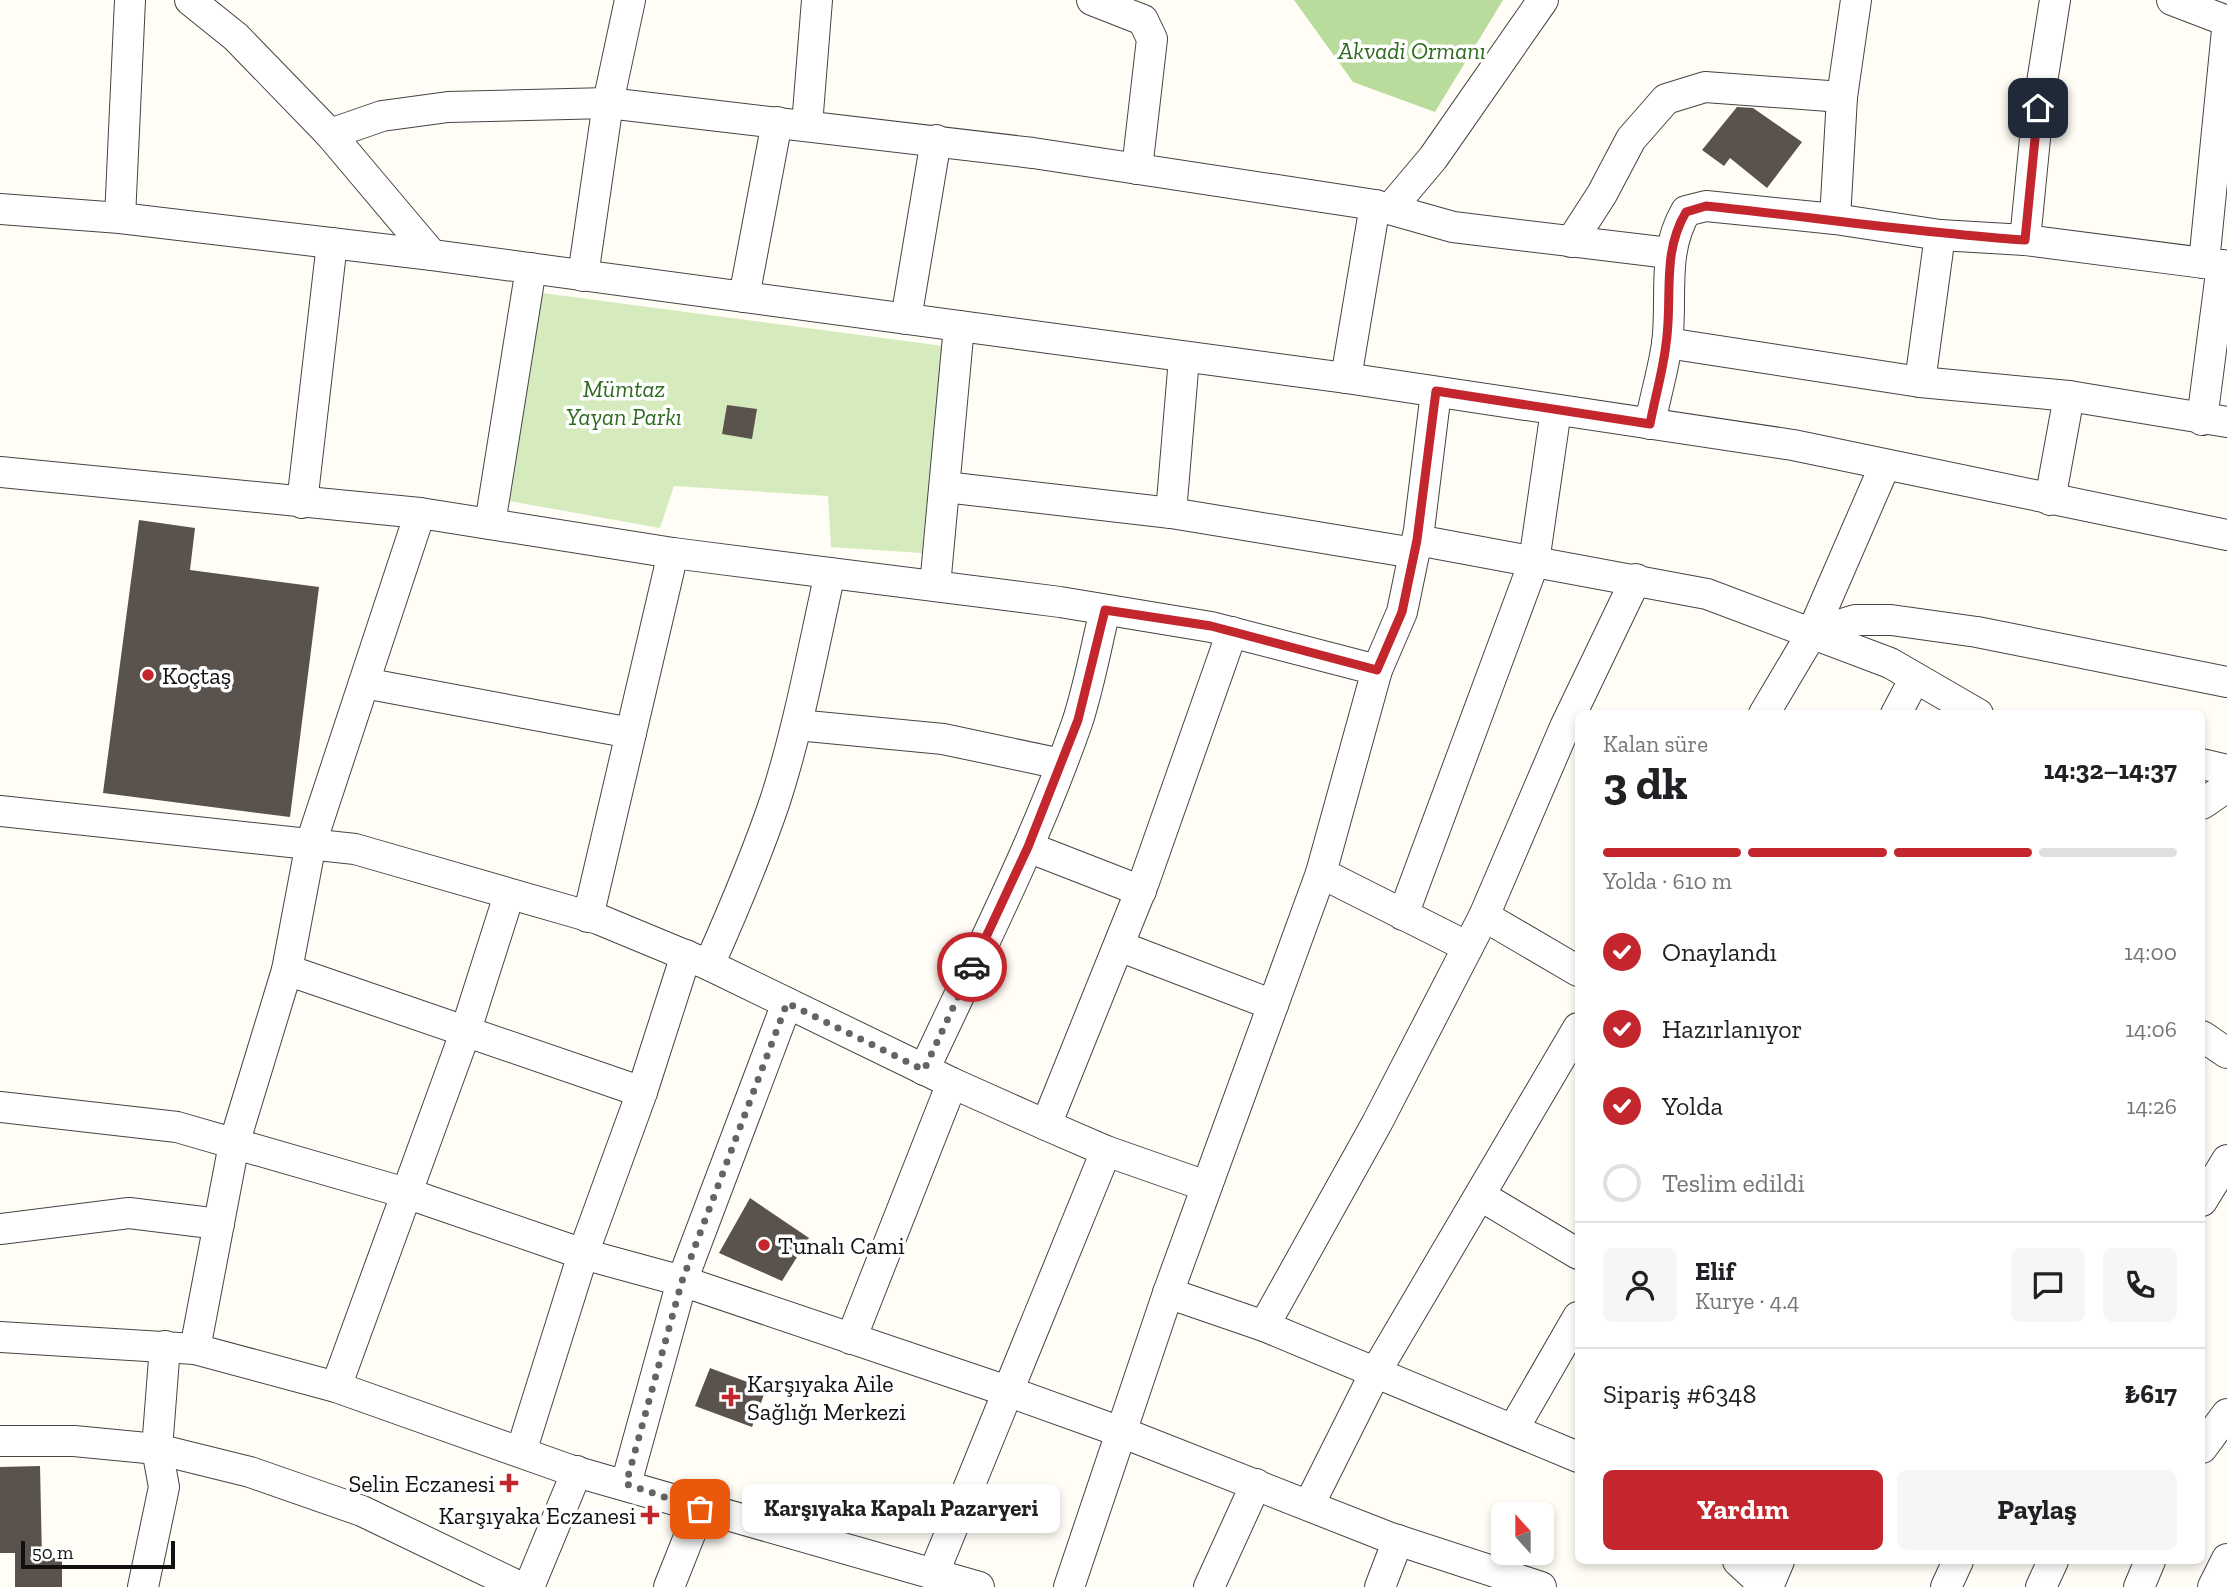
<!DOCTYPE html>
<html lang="tr">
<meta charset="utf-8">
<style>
body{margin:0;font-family:"Zilla Slab",serif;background:#f6f6f6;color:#202124;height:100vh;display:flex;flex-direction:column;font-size:26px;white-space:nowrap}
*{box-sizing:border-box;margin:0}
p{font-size:23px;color:#757577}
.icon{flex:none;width:38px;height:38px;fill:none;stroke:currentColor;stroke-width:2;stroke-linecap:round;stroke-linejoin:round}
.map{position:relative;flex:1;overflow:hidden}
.details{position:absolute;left:1575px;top:710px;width:630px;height:854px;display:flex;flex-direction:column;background:#fff;border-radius:10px;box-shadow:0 4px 10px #0003}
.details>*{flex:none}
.needle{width:46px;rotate:339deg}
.controls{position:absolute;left:1491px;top:1502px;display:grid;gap:14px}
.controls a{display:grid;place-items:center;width:63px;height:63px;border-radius:10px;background:#fff;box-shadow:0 4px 10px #0003;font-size:35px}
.scale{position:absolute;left:21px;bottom:18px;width:154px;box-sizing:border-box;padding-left:7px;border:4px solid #111;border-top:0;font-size:19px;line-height:24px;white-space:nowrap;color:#111;-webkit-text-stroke:5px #fff;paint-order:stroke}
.pin{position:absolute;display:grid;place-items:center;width:60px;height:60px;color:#fff;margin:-30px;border-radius:14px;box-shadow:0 4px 10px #0006}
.courier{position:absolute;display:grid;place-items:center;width:70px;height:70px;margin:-35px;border:5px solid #c4262e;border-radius:50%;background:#fff;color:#222;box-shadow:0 2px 9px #0007}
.bubble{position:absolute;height:49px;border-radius:10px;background:#fff;box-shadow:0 4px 10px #0003;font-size:23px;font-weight:800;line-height:49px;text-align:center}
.overview em{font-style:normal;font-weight:800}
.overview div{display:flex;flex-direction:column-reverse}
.overview{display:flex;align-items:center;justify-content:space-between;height:119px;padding:0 28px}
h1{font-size:46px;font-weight:800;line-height:52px}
.bar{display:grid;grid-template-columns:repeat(4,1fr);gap:10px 7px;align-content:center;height:84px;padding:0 28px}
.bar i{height:9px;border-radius:5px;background:#e0e0e0}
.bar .selected{background:#c4262e}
.bar p{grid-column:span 4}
.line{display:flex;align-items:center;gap:18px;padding:0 28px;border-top:2px solid #e0e0e0}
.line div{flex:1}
.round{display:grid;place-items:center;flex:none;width:74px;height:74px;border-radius:10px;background:#f6f6f6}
ol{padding:0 28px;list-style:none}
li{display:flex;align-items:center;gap:21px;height:77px}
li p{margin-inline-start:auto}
li .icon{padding:7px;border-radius:50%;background:#c4262e;color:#fff;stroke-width:4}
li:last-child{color:#757577}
li i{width:38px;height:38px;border:4px solid #e0e0e0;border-radius:50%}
.cta{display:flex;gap:14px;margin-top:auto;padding:14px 28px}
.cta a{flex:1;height:80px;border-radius:10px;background:#c4262e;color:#fff;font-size:28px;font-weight:800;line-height:80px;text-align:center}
.cta a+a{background:#f6f6f6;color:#202124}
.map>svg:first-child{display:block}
.green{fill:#d5ebbd}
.forest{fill:#b9dc9c}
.building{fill:#5a524d}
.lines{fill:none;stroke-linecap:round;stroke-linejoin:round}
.minor-casing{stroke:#444;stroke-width:32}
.minor{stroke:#fff;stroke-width:30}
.done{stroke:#646461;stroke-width:7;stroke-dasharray:0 12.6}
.route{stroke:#c4262e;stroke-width:9}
.poi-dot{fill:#c4262e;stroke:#fff;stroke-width:2.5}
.labels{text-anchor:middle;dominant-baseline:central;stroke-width:7;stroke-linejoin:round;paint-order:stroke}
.park-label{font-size:24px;font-style:italic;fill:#2f6b1f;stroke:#fff}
.poi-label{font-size:24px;fill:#111;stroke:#fff;text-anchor:start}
</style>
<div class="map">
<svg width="2227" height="1587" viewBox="0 0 2227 1587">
<rect width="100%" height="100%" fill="#fffdf5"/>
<polygon class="green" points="542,293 943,346 922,553 831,547 828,496 674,486 660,528 509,501"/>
<polygon class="forest" points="1294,0 1503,0 1435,112 1353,82"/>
<g class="building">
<polygon points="1737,107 1753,108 1802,142 1767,188 1730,158 1724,166 1702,150"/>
<polygon points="727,405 757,409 752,439 722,434"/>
<polygon points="139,520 195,528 190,570 319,587 290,817 103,793"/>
<polygon points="750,1198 809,1238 782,1281 719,1253"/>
<polygon points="710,1368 766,1389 752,1427 695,1406"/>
<polygon points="40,1466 42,1558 62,1558 62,1587 15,1587 15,1553 0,1553 0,1467"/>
</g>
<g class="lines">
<g class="minor-casing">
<g id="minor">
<polyline points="190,0 236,37 330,134 432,255"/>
<polyline points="1092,0 1143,20 1152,39 1137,169"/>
<polyline points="2172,0 2227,21"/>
<polyline points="807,125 817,0"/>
<polyline points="330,134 382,116 448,107 608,103 1033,153 1375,205 1453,227 1669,253"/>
<polyline points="0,209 120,218 432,255 1346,378 1793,445 2227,535"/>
<polyline points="1390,209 1433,158 1543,0"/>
<polyline points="120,218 130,0"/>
<polyline points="1835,219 1842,97 1856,0"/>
<polyline points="2025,240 2038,108 2055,0"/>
<polyline points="1571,242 1602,194 1631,139 1666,99 1705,87 1842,97"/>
<polyline points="2204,263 2227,30"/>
<polyline points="583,276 608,103 630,0"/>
<polyline points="744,297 777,122"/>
<polyline points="906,319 936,140"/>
<polyline points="1667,343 1920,382 2069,396 2227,422"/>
<polyline points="1346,378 1375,205"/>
<polyline points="1920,382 1940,235"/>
<polyline points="2202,420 2222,265"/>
<path d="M1650,424C1655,397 1663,371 1667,344C1673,297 1661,254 1686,211L1706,206L1835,219L1940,235L2025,240L2227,266"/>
<polyline points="0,472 420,513 673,553 1060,602 1211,627 1377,670"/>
<polyline points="945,487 1171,513 1414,553"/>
<polyline points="2050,500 2069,396"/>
<polyline points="302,503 332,243"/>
<polyline points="1171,513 1184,358"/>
<polyline points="490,524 531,268"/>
<polyline points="1417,540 1707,594 1890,663 1978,714"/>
<polyline points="935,586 959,326"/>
<polyline points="1812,633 1855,620 1891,620 1977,632 2227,682"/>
<polyline points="364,683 631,733"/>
<polyline points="1764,714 1812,633 1885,465"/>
<polyline points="1896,714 1915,678"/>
<polyline points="797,725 943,739 1061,764"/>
<polyline points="2202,764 2227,770"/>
<polyline points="2202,804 2227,787"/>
<polyline points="0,811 355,849 598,919 709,965 952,1083 1046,1125 1106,1151 1206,1186"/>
<polyline points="1028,847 1141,891"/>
<polyline points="1321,873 1468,947"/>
<polyline points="1403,915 1534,562 1556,410"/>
<polyline points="1484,916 1578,971"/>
<polyline points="588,917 673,553"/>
<polyline points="1119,946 1273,1005"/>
<path d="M709,965C733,911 756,857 775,801C799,727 813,649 830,573"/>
<polyline points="287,970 642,1092"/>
<polyline points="2202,1036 2227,1053"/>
<path d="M924,1070C977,956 1035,843 1077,723C1089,687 1096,647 1105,610"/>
<polyline points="0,1107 177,1127 406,1193 583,1254 682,1281 1007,1391 1121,1432 1388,1537 1541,1587"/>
<polyline points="1046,1125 1144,882 1232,632"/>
<polyline points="1481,1196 1578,1254"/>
<polyline points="2202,1201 2227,1160"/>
<polyline points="0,1229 129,1213 219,1224"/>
<polyline points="1168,1293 1264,1326 1578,1457"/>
<polyline points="1264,1326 1377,1123 1484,916 1565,727 1636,579"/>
<polyline points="0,1337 195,1349 336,1387 570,1470 979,1587"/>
<polyline points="851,1339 952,1083"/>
<polyline points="195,1349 234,1144 287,970 311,843 420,513"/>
<polyline points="336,1387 465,1033 509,895"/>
<polyline points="1514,1428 1578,1317"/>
<polyline points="0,1441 74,1441 157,1449 250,1472 362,1511 520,1587"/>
<polyline points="2202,1448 2227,1414"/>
<polyline points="521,1452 583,1254 642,1092 686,955"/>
<polyline points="626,1484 682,1281 787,1003"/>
<polyline points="1309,1505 1375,1373 1578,1028"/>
<polyline points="1738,1561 1766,1587"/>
<polyline points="933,1575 1106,1151"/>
<polyline points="143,1587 164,1487 157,1449 165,1346"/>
<polyline points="529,1587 577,1471"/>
<polyline points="669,1587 700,1509"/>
<polyline points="1069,1587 1168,1293 1321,873 1377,670 1402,612 1419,530 1436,392"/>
<polyline points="1209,1587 1256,1484"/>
<polyline points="1380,1587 1398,1540"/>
<polyline points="1768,1587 1779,1561"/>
<polyline points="1946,1587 1958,1561"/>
<polyline points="2041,1587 2053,1561"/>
<polyline points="2139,1587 2150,1561"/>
<polyline points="2213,1587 2227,1559"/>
</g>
</g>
<use href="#minor" class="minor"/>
</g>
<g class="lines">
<polyline class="done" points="700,1509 626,1484 682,1281 787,1003 924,1070 972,967"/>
<path class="route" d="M972,967L1028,847L1078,720L1105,610L1211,626L1377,670L1402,612L1417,540L1436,391L1650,424C1655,397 1663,371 1666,344C1673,298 1661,254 1686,212L1706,206C1813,217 1918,233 2025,240L2038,108"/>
</g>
<g class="poi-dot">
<circle cx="148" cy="675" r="7"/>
<circle cx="764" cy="1245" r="7"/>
<path d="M727.5 1386.5h7v7h7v7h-7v7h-7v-7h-7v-7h7z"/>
<path d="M505.5 1472.5h7v7h7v7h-7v7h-7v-7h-7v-7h7z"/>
<path d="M646.5 1504.5h7v7h7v7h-7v7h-7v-7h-7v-7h7z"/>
</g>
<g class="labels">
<g class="park-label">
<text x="1412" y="50">Akvadi Ormanı</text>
<text x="624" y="388">Mümtaz<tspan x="624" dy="28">Yayan Parkı</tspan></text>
</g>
<g class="poi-label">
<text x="162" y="675">Koçtaş</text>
<text x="778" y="1245">Tunalı Cami</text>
<text x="747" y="1383">Karşıyaka Aile<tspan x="747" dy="28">Sağlığı Merkezi</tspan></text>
<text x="495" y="1483" text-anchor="end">Selin Eczanesi</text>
<text x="636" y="1515" text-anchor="end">Karşıyaka Eczanesi</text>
</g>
</g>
</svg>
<div class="controls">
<a><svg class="needle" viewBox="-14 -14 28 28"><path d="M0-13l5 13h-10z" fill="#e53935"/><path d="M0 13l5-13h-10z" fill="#757577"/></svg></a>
</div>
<div class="scale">50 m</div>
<div class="pin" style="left:700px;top:1509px;background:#ea580c"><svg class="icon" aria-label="bag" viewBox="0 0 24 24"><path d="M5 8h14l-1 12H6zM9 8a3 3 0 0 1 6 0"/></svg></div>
<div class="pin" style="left:2038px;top:108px;background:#1f2937"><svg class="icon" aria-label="home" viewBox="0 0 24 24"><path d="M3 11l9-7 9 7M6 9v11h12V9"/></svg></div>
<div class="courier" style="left:972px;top:967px"><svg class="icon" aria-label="car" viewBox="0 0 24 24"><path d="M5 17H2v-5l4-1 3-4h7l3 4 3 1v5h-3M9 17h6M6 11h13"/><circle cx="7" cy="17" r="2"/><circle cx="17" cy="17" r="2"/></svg></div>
<div class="bubble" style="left:742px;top:1484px;width:318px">Karşıyaka Kapalı Pazaryeri</div>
<section class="details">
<div class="overview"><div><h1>3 dk</h1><p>Kalan süre</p></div><em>14:32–14:37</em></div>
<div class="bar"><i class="selected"></i><i class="selected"></i><i class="selected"></i><i></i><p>Yolda · 610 m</p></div>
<ol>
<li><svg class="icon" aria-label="check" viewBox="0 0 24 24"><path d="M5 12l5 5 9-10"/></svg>Onaylandı<p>14:00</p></li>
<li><svg class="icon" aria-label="check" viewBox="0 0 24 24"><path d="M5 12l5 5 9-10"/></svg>Hazırlanıyor<p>14:06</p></li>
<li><svg class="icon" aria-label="check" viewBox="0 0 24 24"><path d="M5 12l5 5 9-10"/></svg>Yolda<p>14:26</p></li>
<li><i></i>Teslim edildi</li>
</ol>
<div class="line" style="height:126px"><a class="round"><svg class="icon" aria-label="person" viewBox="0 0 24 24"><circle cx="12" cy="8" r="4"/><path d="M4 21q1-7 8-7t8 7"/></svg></a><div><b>Elif</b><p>Kurye · 4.4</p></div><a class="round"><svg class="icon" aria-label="chat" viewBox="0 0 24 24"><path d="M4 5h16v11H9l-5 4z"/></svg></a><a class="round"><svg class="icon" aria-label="phone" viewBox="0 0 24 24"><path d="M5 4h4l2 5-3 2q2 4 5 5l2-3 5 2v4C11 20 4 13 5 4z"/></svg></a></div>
<div class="line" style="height:91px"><div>Sipariş #6348</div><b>₺617</b></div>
<div class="cta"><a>Yardım</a><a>Paylaş</a></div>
</section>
</div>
